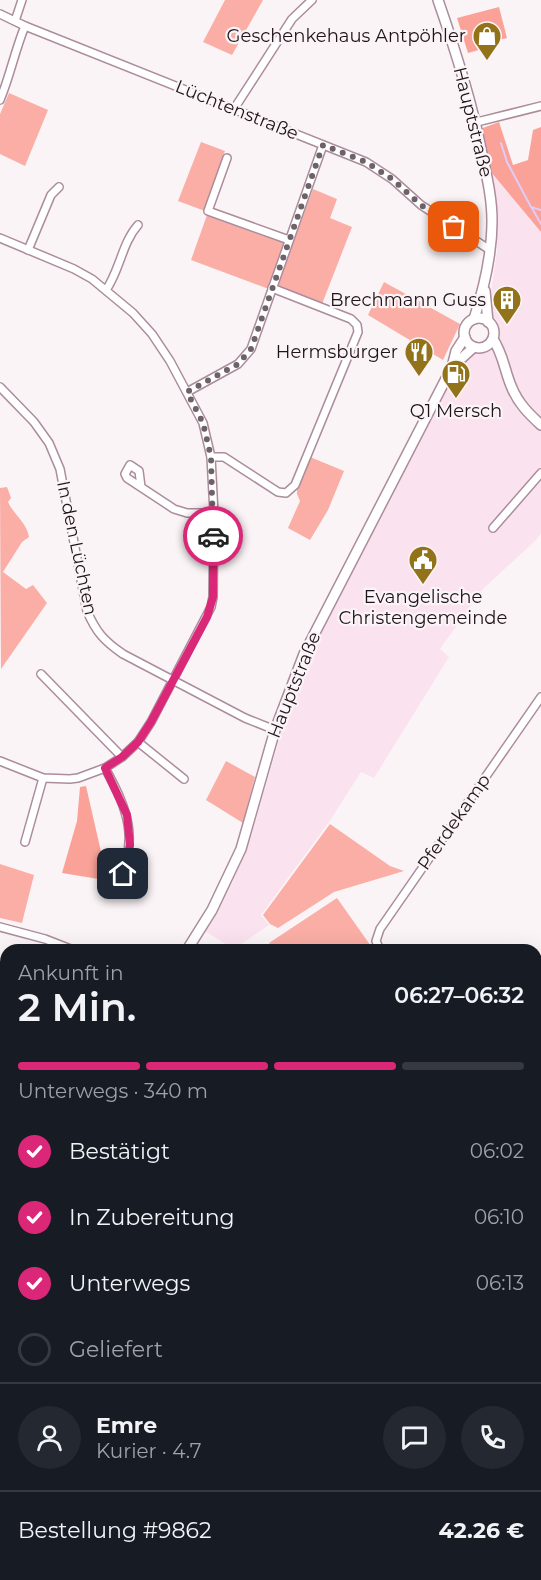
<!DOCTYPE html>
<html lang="de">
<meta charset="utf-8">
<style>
body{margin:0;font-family:Montserrat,sans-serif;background:#242831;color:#f1f3f6;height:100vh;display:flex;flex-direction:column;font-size:22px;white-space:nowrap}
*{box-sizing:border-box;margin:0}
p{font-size:20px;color:#9ea1a6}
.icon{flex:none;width:33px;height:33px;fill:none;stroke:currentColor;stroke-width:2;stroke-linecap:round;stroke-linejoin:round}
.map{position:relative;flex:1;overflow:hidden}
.panel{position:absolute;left:0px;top:944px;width:542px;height:638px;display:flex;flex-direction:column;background:#171b24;border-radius:18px 18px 0 0;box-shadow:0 6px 24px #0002}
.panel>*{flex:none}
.pin{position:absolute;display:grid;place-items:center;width:51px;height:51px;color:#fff;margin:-26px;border-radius:12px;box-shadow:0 3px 9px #0006}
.courier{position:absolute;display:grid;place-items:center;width:60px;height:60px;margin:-30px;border:4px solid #db2777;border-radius:50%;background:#fff;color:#222;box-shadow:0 2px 8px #0007}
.overview em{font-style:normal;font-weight:600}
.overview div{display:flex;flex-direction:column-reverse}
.overview{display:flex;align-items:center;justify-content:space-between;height:102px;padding:0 18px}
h1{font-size:39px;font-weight:600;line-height:45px}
.bar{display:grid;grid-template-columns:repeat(4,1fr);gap:9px 6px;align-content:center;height:72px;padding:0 18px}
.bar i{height:8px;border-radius:4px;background:#363941}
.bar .on{background:#db2777}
.bar p{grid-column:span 4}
.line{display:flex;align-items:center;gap:15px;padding:0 18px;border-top:2px solid #363941}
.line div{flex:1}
.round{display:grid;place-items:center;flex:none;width:63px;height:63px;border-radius:32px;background:#242831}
ol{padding:0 18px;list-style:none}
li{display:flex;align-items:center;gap:18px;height:66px}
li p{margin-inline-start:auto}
li .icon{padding:6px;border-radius:50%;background:#db2777;color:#fff;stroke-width:4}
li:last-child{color:#9ea1a6}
li i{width:33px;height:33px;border:3px solid #363941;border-radius:50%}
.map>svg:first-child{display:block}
.built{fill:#fbe2ef}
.green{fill:#faaea5}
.forest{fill:#faa298}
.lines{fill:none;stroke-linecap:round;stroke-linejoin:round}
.stream{stroke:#dfccf8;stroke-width:2}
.minor-casing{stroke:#ab8d9c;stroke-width:10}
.secondary-casing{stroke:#ab8d9c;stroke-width:12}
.minor{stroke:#fff;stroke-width:7}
.secondary{stroke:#fff;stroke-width:9}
.done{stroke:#6c6267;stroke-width:6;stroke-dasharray:0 10.8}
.route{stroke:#db2777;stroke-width:8}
.labels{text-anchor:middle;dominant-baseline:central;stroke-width:4.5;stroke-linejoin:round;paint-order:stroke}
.poi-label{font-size:18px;fill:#1f141a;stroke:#fbf4f7;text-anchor:end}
.street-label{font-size:18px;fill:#1f141a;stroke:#fbf4f7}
</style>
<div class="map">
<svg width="541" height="1580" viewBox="0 0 541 1580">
<rect width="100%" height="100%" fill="#fbf4f7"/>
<polygon class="built" points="491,172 541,232 541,533 536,540 482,590 440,649 449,657 374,778 361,772 329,822 261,915 269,925 234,949 203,930 232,883 248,846 283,727 321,627 459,362 477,350 488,348 494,343 499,331 496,320 488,312 497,251"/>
<g class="green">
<polygon points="225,0 263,0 232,55 203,42"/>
<polygon points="9,93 48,110 25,166 0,154 0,114"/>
<polygon points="201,142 225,151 205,211 178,201"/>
<polygon points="313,189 337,199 330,218 352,227 322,304 277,286"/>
<polygon points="207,215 285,243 269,289 191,260"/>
<polygon points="384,282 460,324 443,360 368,315"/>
<polygon points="310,457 344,471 328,510 310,540 288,528 300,501 297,494 297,489"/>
<path d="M7,487L11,498L8,502C14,515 27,523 29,537L22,542L3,572L26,589L33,585L47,603L1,669L0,488Z"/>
<polygon points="226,761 255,777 243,823 206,800"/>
<polygon points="330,824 390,866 404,871 334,892 278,928 270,924 263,915"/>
<polygon points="0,864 34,875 22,923 0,918"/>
<polygon points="337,898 373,949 274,949 269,943"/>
<polygon points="0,983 6,986 6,1136 0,1146"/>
<polygon points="536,1380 541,1386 541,1422 539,1425 541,1432 541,1537 536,1542"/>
</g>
<g class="forest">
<polygon points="499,7 507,38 499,40 500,44 468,53 457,18"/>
<polygon points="499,122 513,165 528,160 533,130 541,127 541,232 491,172 480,129"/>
<polygon points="86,786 102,856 120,871 117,882 62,873 77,821 80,787"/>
</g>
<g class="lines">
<g class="stream">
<polyline points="501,143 507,162 531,207 541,210"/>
<polyline points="532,208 541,224"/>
<polyline points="0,1421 6,1424"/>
<polyline points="376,1575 383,1578"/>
</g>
<g class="minor-casing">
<g id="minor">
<polyline points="0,14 25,26 366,162 392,179 421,205 490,250"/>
<polyline points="15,21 22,0"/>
<path d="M0,100C10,76 15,50 25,26"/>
<polyline points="234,109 292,19 312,0"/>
<polyline points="477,122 541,106"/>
<polyline points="227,158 208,211 289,240"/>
<polyline points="0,238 74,269 92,279 133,313 152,334 170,361 203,423 211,457 214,513 213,597 211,607 151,722 138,742 122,757 105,768 78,778 70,779 43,778 0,761"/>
<polyline points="28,250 51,195 59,187"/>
<path d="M106,290C120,270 122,243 138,225"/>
<path d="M0,387L34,422L49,443L60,469L87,611C96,632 104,641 123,654L245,718L275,730"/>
<polyline points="187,392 238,364 251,349 323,145"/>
<polyline points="211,457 224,457 278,492 286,493 295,485 358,332 357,325 351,319 272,288"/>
<polyline points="141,487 139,471 130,465 125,474 127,478 174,509 187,513 214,513"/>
<polyline points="493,528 541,473"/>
<polyline points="41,674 122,757"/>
<polyline points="138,742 184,779"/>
<path d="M105,768C129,812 138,837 119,886"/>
<polyline points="25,842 43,778"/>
<polyline points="0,927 45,939 73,950"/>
<polyline points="380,950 376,941 380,929 541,697"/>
<polyline points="536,1167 541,1175"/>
<polyline points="536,1283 541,1293"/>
</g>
</g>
<g class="secondary-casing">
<g id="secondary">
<path d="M438,0C455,49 471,98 481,149C486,173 492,196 492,221C492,254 484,288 474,319"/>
<polyline points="485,291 488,322"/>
<circle cx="479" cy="333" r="15"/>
<path d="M493,339C504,356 504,370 512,388C518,403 529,414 541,425"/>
<polyline points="454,365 474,347"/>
<polyline points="187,950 212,910 241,849 275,730 304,654 452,367 456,351 465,337"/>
<polyline points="0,1283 6,1270"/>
</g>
</g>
<use href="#minor" class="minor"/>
<use href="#secondary" class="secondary"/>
</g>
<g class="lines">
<polyline class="done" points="213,536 211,457 203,423 187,392 238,364 251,349 323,145 366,162 392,179 421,205 454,227"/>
<polyline class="route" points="123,874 130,845 127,815 105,768 122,757 138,742 151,722 207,617 213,597 213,536"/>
</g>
<defs>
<g id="shop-pin" transform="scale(1.5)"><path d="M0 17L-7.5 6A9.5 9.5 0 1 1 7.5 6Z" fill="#93731a" stroke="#fbf4f7"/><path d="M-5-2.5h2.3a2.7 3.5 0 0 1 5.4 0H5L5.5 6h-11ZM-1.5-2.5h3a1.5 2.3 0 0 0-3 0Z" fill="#fff"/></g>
<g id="building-pin" transform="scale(1.5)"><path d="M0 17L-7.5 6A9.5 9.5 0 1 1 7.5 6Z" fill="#93731a" stroke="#fbf4f7"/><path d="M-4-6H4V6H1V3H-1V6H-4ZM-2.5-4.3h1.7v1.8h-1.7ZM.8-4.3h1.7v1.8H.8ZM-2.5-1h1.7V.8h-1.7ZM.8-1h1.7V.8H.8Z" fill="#fff"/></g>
<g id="restaurant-pin" transform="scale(1.5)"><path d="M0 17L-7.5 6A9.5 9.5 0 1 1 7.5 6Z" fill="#93731a" stroke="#fbf4f7"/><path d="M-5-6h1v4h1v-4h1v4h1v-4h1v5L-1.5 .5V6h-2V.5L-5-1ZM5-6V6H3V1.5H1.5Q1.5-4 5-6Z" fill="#fff"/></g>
<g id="fuel-pin" transform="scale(1.5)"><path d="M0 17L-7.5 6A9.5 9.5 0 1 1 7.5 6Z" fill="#93731a" stroke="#fbf4f7"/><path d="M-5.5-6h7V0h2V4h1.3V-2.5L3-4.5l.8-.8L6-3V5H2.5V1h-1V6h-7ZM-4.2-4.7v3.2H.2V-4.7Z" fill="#fff"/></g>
<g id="civic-pin" transform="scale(1.5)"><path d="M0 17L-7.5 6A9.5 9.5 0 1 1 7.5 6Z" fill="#93731a" stroke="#fbf4f7"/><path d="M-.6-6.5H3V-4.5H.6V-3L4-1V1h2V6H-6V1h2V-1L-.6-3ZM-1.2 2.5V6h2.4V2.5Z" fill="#fff"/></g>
</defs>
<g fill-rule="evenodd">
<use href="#shop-pin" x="487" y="36"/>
<use href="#building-pin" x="507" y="300"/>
<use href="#restaurant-pin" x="419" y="352"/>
<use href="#fuel-pin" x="456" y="374"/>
<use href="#civic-pin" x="423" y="560"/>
</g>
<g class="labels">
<g class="poi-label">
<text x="466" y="36">Geschenkehaus Antpöhler</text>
<text x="486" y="300">Brechmann Guss</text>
<text x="398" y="352">Hermsburger</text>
<text x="456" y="411" text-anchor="middle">Q1 Mersch</text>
<text x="423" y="597" text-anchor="middle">Evangelische<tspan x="423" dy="21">Christengemeinde</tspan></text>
</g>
<g class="street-label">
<text transform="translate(237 110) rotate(22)">Lüchtenstraße</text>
<text transform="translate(473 122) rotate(76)">Hauptstraße</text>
<text transform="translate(77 548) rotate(78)">In den Lüchten</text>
<text transform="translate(294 685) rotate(-68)">Hauptstraße</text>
<text transform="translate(454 822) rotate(-55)">Pferdekamp</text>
</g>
</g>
</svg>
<div class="pin" style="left:454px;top:227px;background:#ea580c"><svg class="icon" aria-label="bag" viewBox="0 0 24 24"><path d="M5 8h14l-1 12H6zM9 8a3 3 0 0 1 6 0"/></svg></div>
<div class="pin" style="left:123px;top:874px;background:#1f2937"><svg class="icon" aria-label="home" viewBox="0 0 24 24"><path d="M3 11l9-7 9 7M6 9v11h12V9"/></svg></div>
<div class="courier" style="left:213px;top:536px"><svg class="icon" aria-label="car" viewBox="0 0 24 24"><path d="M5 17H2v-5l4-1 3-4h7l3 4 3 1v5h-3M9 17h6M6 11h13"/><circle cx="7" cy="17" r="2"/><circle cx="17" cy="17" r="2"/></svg></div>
<section class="panel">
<div class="overview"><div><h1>2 Min.</h1><p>Ankunft in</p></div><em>06:27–06:32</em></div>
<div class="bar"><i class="on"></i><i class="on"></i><i class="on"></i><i></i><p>Unterwegs · 340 m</p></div>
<ol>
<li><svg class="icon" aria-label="check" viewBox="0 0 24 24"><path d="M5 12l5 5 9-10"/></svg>Bestätigt<p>06:02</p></li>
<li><svg class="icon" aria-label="check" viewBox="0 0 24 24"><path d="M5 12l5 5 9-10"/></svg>In Zubereitung<p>06:10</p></li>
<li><svg class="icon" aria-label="check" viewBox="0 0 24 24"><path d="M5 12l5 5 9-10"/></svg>Unterwegs<p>06:13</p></li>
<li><i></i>Geliefert</li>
</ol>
<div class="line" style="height:108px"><a class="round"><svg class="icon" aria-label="person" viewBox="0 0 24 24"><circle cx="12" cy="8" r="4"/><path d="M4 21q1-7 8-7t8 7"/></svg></a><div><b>Emre</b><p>Kurier · 4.7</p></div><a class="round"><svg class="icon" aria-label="chat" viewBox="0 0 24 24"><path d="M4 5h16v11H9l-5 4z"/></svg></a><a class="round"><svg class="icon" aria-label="phone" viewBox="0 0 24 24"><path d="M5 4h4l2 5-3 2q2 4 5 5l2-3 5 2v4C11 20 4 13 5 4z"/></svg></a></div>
<div class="line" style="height:78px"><div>Bestellung #9862</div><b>42.26 €</b></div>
</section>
</div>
